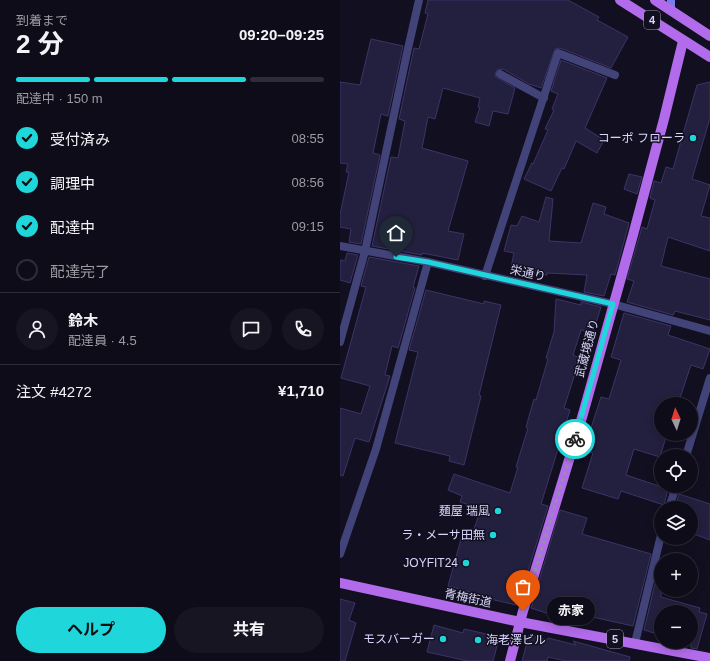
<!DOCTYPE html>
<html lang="ja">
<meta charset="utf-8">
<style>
body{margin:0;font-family:Arial,"Noto Sans JP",sans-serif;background:#171521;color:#f1f3f6;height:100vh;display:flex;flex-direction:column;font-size:15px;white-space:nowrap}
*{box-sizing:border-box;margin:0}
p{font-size:13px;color:#9b9ba2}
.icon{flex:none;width:22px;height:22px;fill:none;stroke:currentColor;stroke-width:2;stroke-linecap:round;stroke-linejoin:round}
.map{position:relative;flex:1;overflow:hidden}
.sheet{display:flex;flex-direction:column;background:#0e0c18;width:340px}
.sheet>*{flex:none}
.needle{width:26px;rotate:356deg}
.tools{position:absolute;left:314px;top:397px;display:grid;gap:8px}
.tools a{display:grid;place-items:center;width:44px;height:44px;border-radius:50%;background:#0e0c18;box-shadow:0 2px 10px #0003,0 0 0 1px #2e2c37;font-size:20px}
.pin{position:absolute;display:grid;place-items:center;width:34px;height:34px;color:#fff;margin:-41px -17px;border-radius:50% 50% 50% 0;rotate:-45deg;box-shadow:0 0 4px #0007}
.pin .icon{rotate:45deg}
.courier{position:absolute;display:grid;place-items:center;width:40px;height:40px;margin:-20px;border:3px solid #1fd6db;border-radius:50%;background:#fff;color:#222;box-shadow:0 1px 5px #0007}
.bubble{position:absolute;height:28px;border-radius:14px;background:#0e0c18;box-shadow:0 2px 10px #0003,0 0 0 1px #2e2c37;font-size:13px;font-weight:700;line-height:28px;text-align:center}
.headline em{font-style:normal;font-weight:700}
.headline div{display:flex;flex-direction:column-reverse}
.headline{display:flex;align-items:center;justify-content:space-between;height:68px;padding:0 16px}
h1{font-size:26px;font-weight:700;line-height:30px}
.bar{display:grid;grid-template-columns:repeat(4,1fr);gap:6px 4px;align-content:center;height:48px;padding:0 16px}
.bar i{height:5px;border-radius:3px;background:#2e2c37}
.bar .selected{background:#1fd6db}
.bar p{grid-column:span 4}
.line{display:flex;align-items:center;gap:10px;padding:0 16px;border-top:1px solid #2e2c37}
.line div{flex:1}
.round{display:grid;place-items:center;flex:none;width:42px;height:42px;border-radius:21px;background:#171521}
ol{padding:0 16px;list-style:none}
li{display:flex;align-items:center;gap:12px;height:44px}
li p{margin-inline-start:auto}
li .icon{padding:4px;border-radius:50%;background:#1fd6db;color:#111;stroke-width:4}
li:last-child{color:#9b9ba2}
li i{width:22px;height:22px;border:2px solid #2e2c37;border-radius:50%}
.action{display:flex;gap:8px;margin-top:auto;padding:8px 16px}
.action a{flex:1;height:46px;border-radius:24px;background:#1fd6db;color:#111;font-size:16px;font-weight:700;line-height:46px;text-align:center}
.action a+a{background:#171521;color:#f1f3f6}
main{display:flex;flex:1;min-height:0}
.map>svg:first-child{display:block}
.building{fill:#231f3e;stroke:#3b3467}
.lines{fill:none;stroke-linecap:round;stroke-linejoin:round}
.street{stroke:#424379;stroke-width:8}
.secondary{stroke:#797eec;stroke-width:8}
.primary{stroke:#b26bea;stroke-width:10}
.done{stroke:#9290ad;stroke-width:4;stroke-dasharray:0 7.2}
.route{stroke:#1fd6db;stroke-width:5}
.poi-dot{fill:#1fd6db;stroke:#121020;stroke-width:1.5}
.labels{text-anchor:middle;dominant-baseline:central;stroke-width:3;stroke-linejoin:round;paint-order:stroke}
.shield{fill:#121020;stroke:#9c9ab8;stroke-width:1}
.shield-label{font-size:11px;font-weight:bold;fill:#d7d5f9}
.poi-label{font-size:12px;fill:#d7d5f9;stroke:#121020;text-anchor:end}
.street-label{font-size:12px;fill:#d7d5f9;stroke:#121020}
</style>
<main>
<section class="sheet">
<div class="headline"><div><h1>2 分</h1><p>到着まで</p></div><em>09:20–09:25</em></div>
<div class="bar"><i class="selected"></i><i class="selected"></i><i class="selected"></i><i></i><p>配達中 · 150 m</p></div>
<ol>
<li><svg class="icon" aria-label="check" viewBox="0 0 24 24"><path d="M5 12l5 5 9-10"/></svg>受付済み<p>08:55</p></li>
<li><svg class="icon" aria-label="check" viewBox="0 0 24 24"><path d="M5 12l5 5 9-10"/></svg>調理中<p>08:56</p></li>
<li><svg class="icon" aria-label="check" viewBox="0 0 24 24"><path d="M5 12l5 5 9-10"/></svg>配達中<p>09:15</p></li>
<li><i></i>配達完了</li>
</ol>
<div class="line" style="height:72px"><a class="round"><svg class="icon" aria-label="person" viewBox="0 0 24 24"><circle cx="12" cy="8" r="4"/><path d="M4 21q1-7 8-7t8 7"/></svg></a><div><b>鈴木</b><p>配達員 · 4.5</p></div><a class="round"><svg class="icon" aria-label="chat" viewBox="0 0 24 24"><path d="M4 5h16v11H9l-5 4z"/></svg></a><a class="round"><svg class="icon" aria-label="phone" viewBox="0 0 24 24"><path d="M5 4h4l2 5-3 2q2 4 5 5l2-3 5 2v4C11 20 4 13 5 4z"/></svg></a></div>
<div class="line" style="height:52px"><div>注文 #4272</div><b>¥1,710</b></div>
<div class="action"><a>ヘルプ</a><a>共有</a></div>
</section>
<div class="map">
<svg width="370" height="661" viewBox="0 0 370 661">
<rect width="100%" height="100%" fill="#121020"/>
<g class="building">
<polygon points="88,0 228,0 259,17 257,20 288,37 271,68 220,48 215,49 201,88 189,84 163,69 157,70 155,74 156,77 175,88 168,114 153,111 149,126 135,122 140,107 138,107 140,98 103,88 95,119 88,117 82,148 128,161 108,231 124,234 118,260 82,253 82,255 32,246 51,157 58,158 65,121 59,119 74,48 79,49 88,14 85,13"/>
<polygon points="31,39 63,46 48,116 41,114 33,153 40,155 21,244 9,242 11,229 0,227 0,215 9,172 6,172 8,164 0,163 0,82 20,85"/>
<polygon points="221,60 267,78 245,128 264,140 257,153 236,141 224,169 222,168 211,191 184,179 192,163 193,164 208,130 205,129 214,110 212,109 218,94 211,91"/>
<polygon points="370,82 370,118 352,179 370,185 361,216 370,218 370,251 328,237 321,266 370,279 370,320 335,311 333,315 287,302 294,281 287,279 302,227 307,229 315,200 310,198 314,181 321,183 326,167 333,169 357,85"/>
<polygon points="289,174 302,177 297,194 284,189"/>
<polygon points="206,197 213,199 209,241 241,243 253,203 266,207 264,214 289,223 275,275 271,274 264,296 244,292 247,275 207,273 207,275 186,273 186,275 170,272 174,253 164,251 171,225 177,226 182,216 199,222"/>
<polygon points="7,253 18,255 10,283 0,280 0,260 5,261"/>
<polygon points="29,257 79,266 73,287 75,288 58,348 52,346 45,375 50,376 29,442 15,438 3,476 0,475 0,408 21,414 30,386 1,378 26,287 21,286"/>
<polygon points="86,290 144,304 144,301 161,305 139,395 141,396 124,465 109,461 110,456 55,443 78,352 69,350"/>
<polygon points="216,299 241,305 241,302 261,307 253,333 241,330 233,355 240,358 224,408 230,410 201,504 208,506 178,604 176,604 176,605 146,598 145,600 129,595 130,592 108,586 123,532 132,535 141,509 120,502 122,496 108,490 114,474 170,493 178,467 176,467 188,428 186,427 194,399 196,400 208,359 206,358 214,332"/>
<polygon points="284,313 331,326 328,335 370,349 363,369 351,365 338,404 321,404 321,436 326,437 320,457 294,449 286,475 328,489 324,505 281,491 278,499 242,488 253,453 244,450 261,397 269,399 281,360 271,357"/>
<polygon points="339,494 370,504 370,540 351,533 351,508 335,508"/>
<polygon points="220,510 247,518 242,534 311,554 293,626 221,610 217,622 215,622 206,613 191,608"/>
<polygon points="321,558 321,597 360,608 359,612 367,614 357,649 351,648 351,612 321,612 321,635 304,630"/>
<polygon points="0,599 15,603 9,620 16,623 5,661 0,661"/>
<polygon points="94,625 123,633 124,629 151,635 157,646 153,661 128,661 87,652"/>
<polygon points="189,635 207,640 208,638 236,645 233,641 290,657 289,661 226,661 208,657 207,661 182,661"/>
</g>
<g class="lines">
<g class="street">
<polyline points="160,74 204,98"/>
<polyline points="0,246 88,262 273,304 370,331"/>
<polyline points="145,276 218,53 275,75"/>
<polyline points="0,342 25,251 67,53 79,0"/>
<polyline points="346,456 370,378"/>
<polyline points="329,508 336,486"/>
<polyline points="0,554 36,449 88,262"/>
<polyline points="295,643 321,535"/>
</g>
<polyline class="secondary" points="331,0 331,11"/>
<g class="primary">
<polyline points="280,0 370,57"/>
<polyline points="315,0 370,36"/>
<polyline points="0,583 180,622 370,658"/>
<polyline points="170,661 183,611 243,414 293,235 324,119 343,41"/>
</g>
</g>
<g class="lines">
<polyline class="done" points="183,611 235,439"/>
<polyline class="route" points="56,257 88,262 273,304 235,439"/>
</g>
<g class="poi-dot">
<circle cx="353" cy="138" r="4"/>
<circle cx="158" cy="511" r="4"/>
<circle cx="153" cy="535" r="4"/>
<circle cx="126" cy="563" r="4"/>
<circle cx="103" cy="639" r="4"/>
<circle cx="138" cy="640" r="4"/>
</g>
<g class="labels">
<g class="shield">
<rect x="304" y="11" width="16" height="18" rx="3"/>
<rect x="267" y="630" width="16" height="18" rx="3"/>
</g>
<g class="shield-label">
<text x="312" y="20">4</text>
<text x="275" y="639">5</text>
</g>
<g class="poi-label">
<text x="345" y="138">コーポ フローラ</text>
<text x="150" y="511">麺屋 瑞風</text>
<text x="145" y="535">ラ・メーサ田無</text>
<text x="118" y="563">JOYFIT24</text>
<text x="95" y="639">モスバーガー</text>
<text x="146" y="640" text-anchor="start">海老澤ビル</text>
</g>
<g class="street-label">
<text transform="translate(188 273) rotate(12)">栄通り</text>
<text transform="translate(247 348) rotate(-75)">武蔵境通り</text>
<text transform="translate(128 598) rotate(12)">青梅街道</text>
</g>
</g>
</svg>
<div class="tools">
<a><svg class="needle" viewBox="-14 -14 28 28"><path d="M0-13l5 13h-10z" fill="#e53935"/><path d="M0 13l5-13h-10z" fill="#9b9ba2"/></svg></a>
<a><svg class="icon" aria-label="locate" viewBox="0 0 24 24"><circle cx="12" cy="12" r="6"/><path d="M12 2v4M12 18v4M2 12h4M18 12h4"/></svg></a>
<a><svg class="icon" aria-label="layers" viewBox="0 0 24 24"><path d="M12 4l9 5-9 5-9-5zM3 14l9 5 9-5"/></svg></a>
<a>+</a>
<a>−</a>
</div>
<div class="pin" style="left:183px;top:611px;background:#ea580c"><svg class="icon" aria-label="bag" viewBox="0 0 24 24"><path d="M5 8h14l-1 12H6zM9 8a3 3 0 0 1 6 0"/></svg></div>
<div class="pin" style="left:56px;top:257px;background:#1f2937"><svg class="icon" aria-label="home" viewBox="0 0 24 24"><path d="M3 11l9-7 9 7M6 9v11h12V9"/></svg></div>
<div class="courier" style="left:235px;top:439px"><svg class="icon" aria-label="bike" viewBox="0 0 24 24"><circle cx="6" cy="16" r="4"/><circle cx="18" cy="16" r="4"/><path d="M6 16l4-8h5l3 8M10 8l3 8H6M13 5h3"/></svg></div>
<div class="bubble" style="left:207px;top:597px;width:48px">赤家</div>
</div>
</main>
